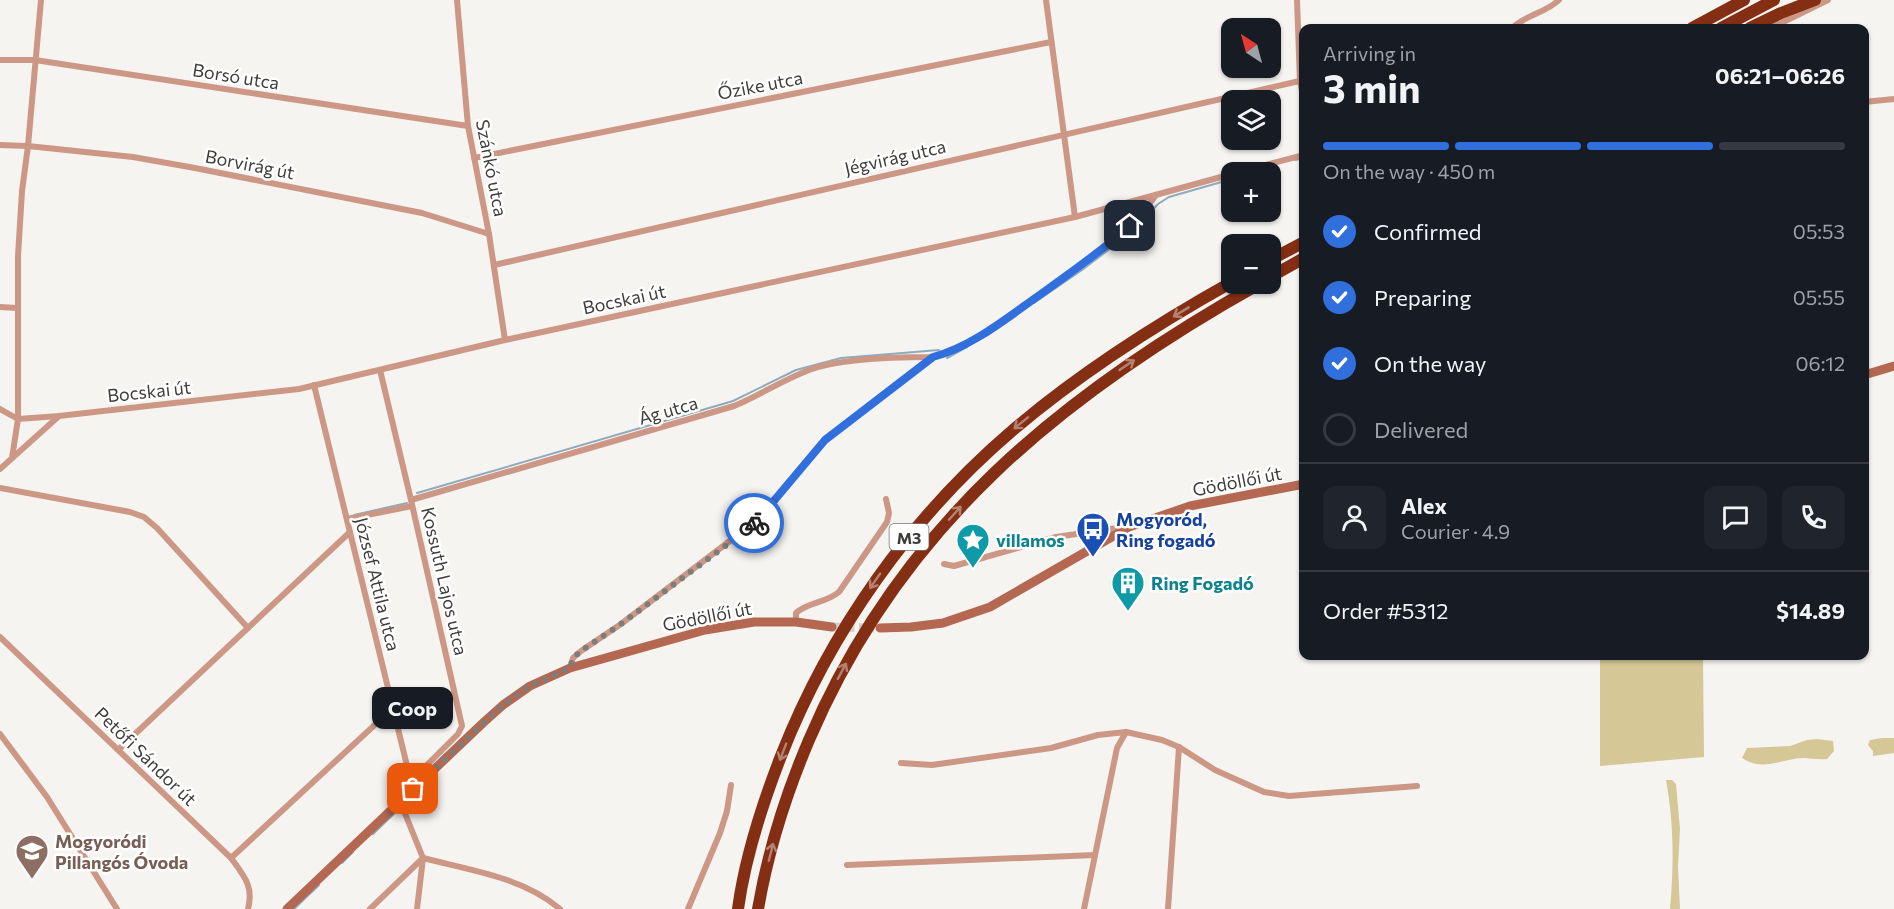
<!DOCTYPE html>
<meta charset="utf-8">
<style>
body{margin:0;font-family:Commissioner,sans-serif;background:#20242c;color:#f1f3f6;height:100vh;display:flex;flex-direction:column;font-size:22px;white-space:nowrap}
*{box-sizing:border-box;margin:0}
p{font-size:20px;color:#9ea1a6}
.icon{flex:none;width:33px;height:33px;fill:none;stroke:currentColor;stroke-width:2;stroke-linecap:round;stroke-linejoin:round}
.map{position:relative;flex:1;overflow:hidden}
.panel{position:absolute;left:1299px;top:24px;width:570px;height:636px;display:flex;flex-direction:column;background:#171b24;border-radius:12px;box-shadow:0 2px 4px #0004}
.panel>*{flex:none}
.needle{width:39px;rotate:324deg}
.buttons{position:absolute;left:1221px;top:18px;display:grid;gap:12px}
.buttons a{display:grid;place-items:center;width:60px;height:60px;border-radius:12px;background:#171b24;box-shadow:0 2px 4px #0004;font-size:30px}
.pin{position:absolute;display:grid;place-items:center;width:51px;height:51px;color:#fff;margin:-26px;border-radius:12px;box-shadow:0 3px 9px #0006}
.courier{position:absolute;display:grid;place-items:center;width:60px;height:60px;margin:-30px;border:4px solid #316fdd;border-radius:50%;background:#fff;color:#222;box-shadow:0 2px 8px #0007}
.bubble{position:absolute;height:42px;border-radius:12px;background:#171b24;box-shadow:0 2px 4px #0004;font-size:20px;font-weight:700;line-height:42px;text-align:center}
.overview em{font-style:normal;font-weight:700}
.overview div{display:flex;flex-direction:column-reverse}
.overview{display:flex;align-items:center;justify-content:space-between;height:102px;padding:0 24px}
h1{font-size:39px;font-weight:700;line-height:45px}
.bar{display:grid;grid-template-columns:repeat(4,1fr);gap:9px 6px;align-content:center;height:72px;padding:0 24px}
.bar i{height:8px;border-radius:4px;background:#363941}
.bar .current{background:#316fdd}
.bar p{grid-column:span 4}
.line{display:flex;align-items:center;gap:15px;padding:0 24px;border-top:2px solid #363941}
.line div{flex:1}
.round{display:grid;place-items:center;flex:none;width:63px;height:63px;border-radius:12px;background:#20242c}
ol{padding:0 24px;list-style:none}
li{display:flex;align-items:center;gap:18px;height:66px}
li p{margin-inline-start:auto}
li .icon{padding:6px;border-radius:50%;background:#316fdd;color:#fff;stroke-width:4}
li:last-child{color:#9ea1a6}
li i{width:33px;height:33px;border:3px solid #363941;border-radius:50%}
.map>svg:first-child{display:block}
.green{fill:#d6c797}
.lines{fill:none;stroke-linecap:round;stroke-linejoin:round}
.stream{stroke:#8eabbd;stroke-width:2}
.secondary-tunnel{stroke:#d0cfcd;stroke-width:9;stroke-dasharray:9 4.5;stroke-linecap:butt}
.street{stroke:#cd9786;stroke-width:6}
.secondary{stroke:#b56851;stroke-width:9}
.highway{stroke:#842f13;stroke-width:12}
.oneway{stroke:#b58271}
.done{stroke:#7d7d7b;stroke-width:6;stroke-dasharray:0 10.8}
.route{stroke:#316fdd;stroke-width:8}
.labels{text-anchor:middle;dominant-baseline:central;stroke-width:5;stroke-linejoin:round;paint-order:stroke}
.shield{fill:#fff;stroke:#777776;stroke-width:1.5}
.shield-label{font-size:16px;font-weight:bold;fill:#3d3d3b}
.street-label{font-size:18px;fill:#3d3d3b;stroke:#fff}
.transit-label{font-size:18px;font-weight:bold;fill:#164399;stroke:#fff;text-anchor:start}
.culture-label{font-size:18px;font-weight:bold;fill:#0d838f;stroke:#fff;text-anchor:start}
.education-label{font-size:18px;font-weight:bold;fill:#785e54;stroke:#fff;text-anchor:start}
</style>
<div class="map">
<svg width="1894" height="909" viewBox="0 0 1894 909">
<rect width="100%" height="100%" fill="#f5f4f1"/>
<g class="green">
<polygon points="1600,656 1703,656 1704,757 1600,766"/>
<polygon points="1882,738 1894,738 1894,753 1873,756 1873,751 1868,745 1870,740"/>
<path d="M1817,739L1833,741L1834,751L1827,759C1818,760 1810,758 1803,758C1780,759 1763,772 1742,758L1747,748L1790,746L1807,740Z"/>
<path d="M1666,780H1672L1676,784L1680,829L1678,867L1680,909H1670C1674,866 1674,823 1666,780Z"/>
</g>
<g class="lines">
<g class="stream">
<polyline points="1295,160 1304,158"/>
<polyline points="1251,172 1263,169"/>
<polyline points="1034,303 1082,270 1132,232 1158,204 1169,197 1232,179"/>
<polyline points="947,358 967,347"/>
<polyline points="417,493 733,401 796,370 841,358 939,350"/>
<polyline points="354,515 407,503"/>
<polyline points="373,834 397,811"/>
<polyline points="342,863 353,852"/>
<polyline points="294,909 319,885"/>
</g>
<polyline class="secondary-tunnel" points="832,627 874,628"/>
<g class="street">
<polyline points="457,0 468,126 489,234 505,340"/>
<polyline points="1046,0 1075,217"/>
<polyline points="1297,0 1300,81 1304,101"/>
<path d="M1512,28C1527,14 1546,13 1559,0"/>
<polyline points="1771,28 1828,0"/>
<polyline points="0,60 35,60 468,126"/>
<polyline points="1864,102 1894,99"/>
<polyline points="0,145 28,146 133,157 195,168 422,213 489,234"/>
<polyline points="474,158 1051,42"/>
<polyline points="1238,172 1304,155"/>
<polyline points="494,265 1304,80"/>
<polyline points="0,307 17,308"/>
<polyline points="380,370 411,500 462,726 458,734 411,781"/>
<polyline points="314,385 411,782"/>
<polyline points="0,409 18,419 59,416 299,389 505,340 1075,217 1232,174"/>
<polyline points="12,458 18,419 18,256 22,191 28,146 41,0"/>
<polyline points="0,469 59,416"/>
<polyline points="0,488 130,512 144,517 157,528 248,628"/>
<path d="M411,500L734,406C760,395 783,380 809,370C840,358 898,357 933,357C976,347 1025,306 1061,279C1084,263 1109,247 1130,227C1140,217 1148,206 1156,195"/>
<polyline points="347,519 412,506"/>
<polyline points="944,564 954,566 1056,537 1124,527"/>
<path d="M796,622V613C808,602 826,603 839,592L887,522L889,513L886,499"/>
<path d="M0,637L231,858C244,876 254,886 248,909"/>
<polyline points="570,668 573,658 581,651 621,624 752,524 767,509 825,440 933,357"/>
<polyline points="0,734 47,797 117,909"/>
<polyline points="118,750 350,532"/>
<polyline points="901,763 932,765 1051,748 1098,735 1126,732 1162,740 1179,747 1215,770 1264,792 1289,796 1417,786"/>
<polyline points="400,801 423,858 417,909"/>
<polyline points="231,858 393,708"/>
<polyline points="847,865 1095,855"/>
<path d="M370,909L423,858C469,870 523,877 560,909"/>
<polyline points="688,909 720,833 727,811 731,785"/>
<polyline points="1084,909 1117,748 1126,732"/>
<polyline points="1168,909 1179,747"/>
</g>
<g class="secondary">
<polyline points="1864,375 1894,366"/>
<polyline points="880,628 911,627 943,623 990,607 1129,527 1190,506 1304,484"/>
<polyline points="287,909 484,722 503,705 530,686 570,668 705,630 754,622 796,622 832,627"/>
</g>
<g class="highway">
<polyline points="1692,28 1744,0"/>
<polyline points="1721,28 1774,0"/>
<polyline points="1750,28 1781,13 1815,0"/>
<polyline points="1270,260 1304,242"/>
<polyline points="1270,277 1304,258"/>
<path d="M738,909C745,857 762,805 781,756C830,631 911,517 1013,430C1080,373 1155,325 1232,282"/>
<path d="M758,909C768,851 786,794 809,740C900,526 1061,395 1259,284"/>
</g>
</g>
<defs><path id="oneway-shaft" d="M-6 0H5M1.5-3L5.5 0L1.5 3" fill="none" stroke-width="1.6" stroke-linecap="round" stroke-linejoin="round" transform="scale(1.5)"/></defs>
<g class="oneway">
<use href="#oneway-shaft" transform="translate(1181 312) rotate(149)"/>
<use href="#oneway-shaft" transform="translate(1127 365) rotate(-34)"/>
<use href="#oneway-shaft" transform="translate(1021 423) rotate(141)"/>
<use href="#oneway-shaft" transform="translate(955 513) rotate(-48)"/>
<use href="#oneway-shaft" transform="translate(875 581) rotate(125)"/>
<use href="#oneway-shaft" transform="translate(842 671) rotate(-62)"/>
<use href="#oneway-shaft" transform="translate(783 752) rotate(111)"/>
<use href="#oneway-shaft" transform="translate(771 852) rotate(-76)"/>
</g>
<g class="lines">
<polyline class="done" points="413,789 503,705 530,686 570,668 573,658 581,651 621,624 732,541 754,523"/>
<path class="route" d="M754,523L767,509L825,440L933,357C972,347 1008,317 1041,294C1071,272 1102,251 1130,226"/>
</g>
<defs>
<g id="bus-pin" transform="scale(1.725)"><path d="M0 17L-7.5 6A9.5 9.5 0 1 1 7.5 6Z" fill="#1a4fb4" stroke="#fff"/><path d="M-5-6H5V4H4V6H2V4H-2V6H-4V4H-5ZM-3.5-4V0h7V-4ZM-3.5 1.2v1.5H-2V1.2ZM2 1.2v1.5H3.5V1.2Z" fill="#fff"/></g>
<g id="sight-pin" transform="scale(1.725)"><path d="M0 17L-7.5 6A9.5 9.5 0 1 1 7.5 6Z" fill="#0f9aa8" stroke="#fff"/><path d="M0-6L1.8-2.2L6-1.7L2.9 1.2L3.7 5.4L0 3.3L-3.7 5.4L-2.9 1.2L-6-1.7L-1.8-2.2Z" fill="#fff"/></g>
<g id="building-pin" transform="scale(1.725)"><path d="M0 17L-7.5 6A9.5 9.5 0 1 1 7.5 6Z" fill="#0f9aa8" stroke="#fff"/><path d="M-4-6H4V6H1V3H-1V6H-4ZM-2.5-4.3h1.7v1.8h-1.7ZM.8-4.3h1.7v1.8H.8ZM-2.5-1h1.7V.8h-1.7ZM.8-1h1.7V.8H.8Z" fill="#fff"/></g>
<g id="school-pin" transform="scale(1.725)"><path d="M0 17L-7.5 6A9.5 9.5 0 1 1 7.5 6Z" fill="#8d6e63" stroke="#fff"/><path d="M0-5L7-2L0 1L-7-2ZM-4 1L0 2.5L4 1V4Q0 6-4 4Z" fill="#fff"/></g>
</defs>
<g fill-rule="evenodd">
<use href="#bus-pin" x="1093" y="529"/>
<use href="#sight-pin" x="973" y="540"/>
<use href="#building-pin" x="1128" y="583"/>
<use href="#school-pin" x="32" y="851"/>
</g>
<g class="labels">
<rect class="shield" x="889.5" y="524" width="39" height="26" rx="4.5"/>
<g class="shield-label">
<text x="909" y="537">M3</text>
</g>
<g class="street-label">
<text transform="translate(236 76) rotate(9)">Borsó utca</text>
<text transform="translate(760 85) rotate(-11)">Őzike utca</text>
<text transform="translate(895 157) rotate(-13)">Jégvirág utca</text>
<text transform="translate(250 164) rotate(11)">Borvirág út</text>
<text transform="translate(492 168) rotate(79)">Szánkó utca</text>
<text transform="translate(624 299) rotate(-12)">Bocskai út</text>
<text transform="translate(149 391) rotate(-6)">Bocskai út</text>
<text transform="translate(668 410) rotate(-16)">Ág utca</text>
<text transform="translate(1237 481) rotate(-11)">Gödöllői út</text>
<text transform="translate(445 581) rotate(77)">Kossuth Lajos utca</text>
<text transform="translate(378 584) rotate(76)">József Attila utca</text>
<text transform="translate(707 616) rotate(-11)">Gödöllői út</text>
<text transform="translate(146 756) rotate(44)">Petőfi Sándor út</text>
</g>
<g class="transit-label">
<text x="1116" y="519">Mogyoród,<tspan x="1116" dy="21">Ring fogadó</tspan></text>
</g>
<g class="culture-label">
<text x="996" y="540">villamos</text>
<text x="1151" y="583">Ring Fogadó</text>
</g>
<g class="education-label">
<text x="55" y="841">Mogyoródi<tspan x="55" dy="21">Pillangós Óvoda</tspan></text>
</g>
</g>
</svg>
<div class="buttons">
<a><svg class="needle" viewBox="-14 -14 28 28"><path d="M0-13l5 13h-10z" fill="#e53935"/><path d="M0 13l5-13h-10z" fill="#9ea1a6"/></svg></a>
<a><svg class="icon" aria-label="layers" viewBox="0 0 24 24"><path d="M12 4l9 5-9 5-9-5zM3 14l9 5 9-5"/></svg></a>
<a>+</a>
<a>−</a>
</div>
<div class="pin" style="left:413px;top:789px;background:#ea580c"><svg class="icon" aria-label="bag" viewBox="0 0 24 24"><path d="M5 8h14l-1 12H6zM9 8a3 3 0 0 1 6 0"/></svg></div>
<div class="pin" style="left:1130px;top:226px;background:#1f2937"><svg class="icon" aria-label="home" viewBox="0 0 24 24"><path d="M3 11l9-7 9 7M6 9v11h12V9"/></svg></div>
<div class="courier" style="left:754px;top:523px"><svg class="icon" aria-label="bike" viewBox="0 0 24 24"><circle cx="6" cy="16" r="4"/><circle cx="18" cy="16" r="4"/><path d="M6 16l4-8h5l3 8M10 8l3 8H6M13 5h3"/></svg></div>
<div class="bubble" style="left:372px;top:687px;width:81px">Coop</div>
<section class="panel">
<div class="overview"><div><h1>3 min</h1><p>Arriving in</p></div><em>06:21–06:26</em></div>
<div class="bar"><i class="current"></i><i class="current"></i><i class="current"></i><i></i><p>On the way · 450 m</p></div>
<ol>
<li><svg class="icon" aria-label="check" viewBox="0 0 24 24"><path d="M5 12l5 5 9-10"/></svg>Confirmed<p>05:53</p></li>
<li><svg class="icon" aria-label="check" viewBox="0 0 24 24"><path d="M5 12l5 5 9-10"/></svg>Preparing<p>05:55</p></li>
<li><svg class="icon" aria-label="check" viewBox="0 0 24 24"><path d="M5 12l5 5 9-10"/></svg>On the way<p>06:12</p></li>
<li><i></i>Delivered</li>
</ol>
<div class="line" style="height:108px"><a class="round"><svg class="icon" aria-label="person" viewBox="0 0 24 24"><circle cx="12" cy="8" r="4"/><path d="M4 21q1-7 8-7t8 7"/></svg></a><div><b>Alex</b><p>Courier · 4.9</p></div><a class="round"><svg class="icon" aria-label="chat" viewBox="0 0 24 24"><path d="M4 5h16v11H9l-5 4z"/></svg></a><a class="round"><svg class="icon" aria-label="phone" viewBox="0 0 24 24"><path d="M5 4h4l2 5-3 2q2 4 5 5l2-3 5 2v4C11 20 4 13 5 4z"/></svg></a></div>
<div class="line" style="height:78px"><div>Order #5312</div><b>$14.89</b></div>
</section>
</div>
